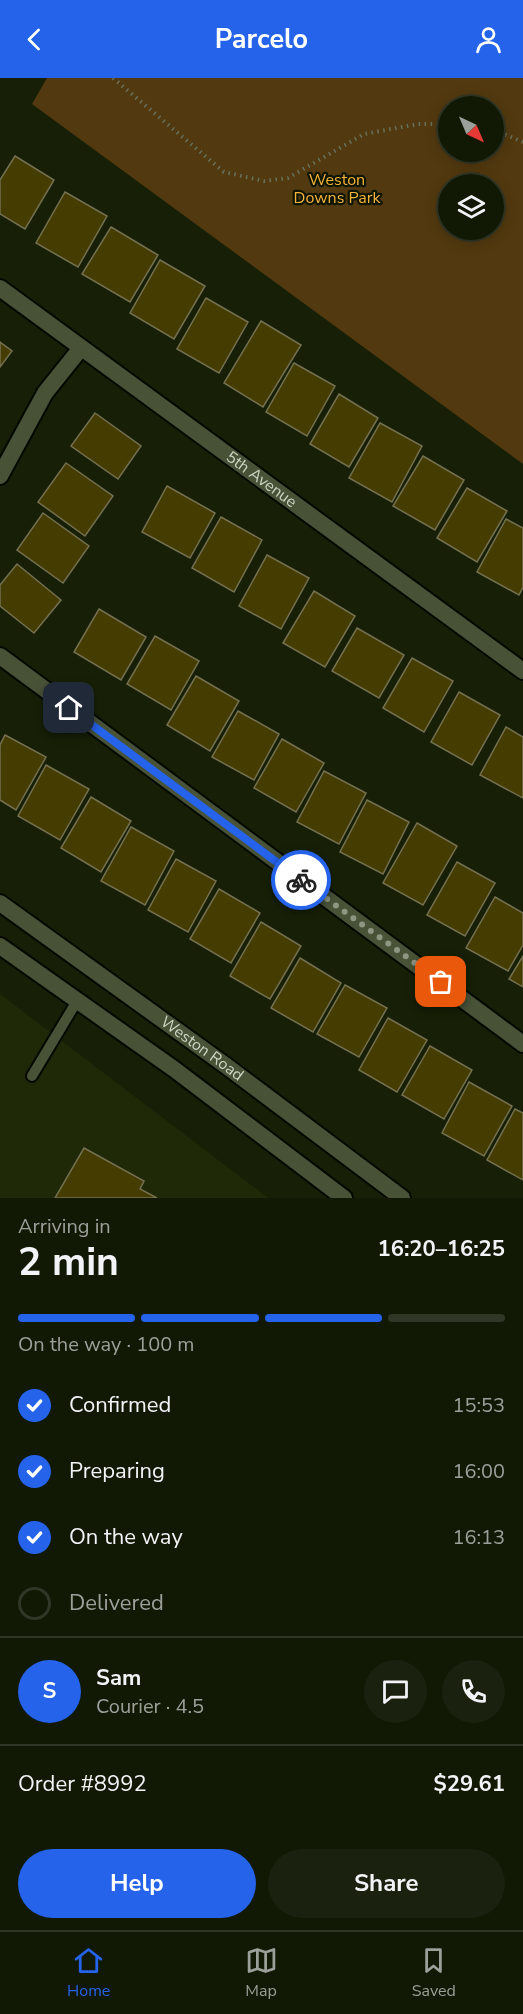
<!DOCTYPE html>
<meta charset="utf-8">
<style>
body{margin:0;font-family:"Nunito Sans",sans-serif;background:#1a210e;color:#f1f3f6;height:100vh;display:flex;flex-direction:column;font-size:22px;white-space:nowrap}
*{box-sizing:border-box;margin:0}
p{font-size:20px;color:#9ca09a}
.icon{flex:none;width:33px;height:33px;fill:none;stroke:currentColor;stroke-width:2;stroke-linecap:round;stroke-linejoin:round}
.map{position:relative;height:1120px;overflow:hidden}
.drawer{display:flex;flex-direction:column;background:#111804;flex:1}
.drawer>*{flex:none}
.needle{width:39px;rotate:136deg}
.buttons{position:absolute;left:438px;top:18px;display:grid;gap:12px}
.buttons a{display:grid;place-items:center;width:66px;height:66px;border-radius:50%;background:#111804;box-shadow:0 3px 15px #0003,0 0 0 2px #303726;font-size:30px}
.pin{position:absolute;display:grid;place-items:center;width:51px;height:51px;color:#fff;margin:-26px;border-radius:12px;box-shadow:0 3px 9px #0006}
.courier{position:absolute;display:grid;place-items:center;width:60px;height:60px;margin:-30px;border:4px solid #2563eb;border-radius:50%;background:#fff;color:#222;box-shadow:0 2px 8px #0007}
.overview em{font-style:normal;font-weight:700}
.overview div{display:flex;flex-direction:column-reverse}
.overview{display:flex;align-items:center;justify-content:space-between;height:102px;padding:0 18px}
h1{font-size:39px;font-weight:700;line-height:45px}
.bar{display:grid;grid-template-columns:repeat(4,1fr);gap:9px 6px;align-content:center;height:72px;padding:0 18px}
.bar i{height:8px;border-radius:4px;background:#303726}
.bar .selected{background:#2563eb}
.bar p{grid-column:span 4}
.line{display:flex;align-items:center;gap:15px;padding:0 18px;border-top:2px solid #303726}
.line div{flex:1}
.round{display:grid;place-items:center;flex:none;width:63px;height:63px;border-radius:32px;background:#1a210e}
ol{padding:0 18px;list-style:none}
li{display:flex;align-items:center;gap:18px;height:66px}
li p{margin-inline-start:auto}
li .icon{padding:6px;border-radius:50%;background:#2563eb;color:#fff;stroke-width:4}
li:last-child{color:#9ca09a}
li i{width:33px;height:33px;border:3px solid #303726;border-radius:50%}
.button{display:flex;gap:12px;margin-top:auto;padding:12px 18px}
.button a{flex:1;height:69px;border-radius:36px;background:#2563eb;color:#fff;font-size:24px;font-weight:700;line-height:69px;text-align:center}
.button a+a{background:#1a210e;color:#f1f3f6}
header{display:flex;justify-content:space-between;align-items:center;height:78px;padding:0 18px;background:#2563eb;color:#fff;font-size:27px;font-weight:700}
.tab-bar{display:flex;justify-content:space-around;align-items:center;height:84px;border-top:2px solid #303726;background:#111804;font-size:16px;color:#9ca09a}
.tab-bar a{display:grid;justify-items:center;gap:3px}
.tab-bar .selected{color:#2563eb}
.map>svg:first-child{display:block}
.built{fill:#1f2908}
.green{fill:#52390f;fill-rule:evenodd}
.building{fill:#443c01;stroke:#747051;stroke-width:1.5}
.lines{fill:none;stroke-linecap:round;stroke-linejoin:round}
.service-casing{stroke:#040900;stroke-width:14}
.minor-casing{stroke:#040900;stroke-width:20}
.secondary-casing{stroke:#040900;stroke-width:20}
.path{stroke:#68715b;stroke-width:4;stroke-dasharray:1.5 4.5;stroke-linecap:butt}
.service{stroke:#485237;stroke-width:10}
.minor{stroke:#485237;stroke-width:16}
.secondary{stroke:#485237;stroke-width:16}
.done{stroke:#8e9682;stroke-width:6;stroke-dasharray:0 10.8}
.route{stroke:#2563eb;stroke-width:8}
.labels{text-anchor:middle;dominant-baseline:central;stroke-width:4.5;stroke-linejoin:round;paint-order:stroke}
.park-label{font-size:16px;fill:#f7b23a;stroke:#0f1600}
.street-label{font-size:16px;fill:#ced5c5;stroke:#0f1600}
</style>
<header><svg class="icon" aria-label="back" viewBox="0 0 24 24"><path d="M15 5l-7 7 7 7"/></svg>Parcelo<svg class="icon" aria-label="person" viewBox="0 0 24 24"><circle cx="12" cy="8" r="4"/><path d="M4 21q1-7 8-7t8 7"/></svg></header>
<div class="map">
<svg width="523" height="1120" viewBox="0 0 523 1120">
<rect width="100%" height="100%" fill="#172006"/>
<polygon class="built" points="0,916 268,1120 0,1120"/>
<path class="green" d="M47,0H523V386L32,26ZM448,28H494V74H448ZM448,106H494V152H448Z"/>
<g class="building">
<polygon points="15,78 54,102 25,151 0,136 0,102"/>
<polygon points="65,114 107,138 78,189 36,165"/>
<polygon points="111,149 158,177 130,224 82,196"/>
<polygon points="160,182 205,208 174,261 130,235"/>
<polygon points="206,220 248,244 219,295 177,271"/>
<polygon points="261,243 301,267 263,329 224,305"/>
<polygon points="0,264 12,273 0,289"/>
<polygon points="294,285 335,308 307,358 266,334"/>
<polygon points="339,316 378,340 349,389 310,366"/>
<polygon points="95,335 141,368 118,401 71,368"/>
<polygon points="380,345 422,368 392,424 349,400"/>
<polygon points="423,378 464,402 435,452 393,428"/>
<polygon points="66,385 113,418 85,458 38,424"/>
<polygon points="167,408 215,435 190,480 142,454"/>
<polygon points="467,410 507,433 477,484 437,460"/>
<polygon points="43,435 89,468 63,505 17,472"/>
<polygon points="221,439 262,462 234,514 192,490"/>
<polygon points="506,441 523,450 523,509 519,517 477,494"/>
<polygon points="267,477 309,500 281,551 239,528"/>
<polygon points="17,486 61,522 34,555 0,528 0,507"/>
<polygon points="314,513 355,538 325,589 283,565"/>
<polygon points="99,531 146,559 121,602 74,574"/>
<polygon points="357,550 404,577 379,620 332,593"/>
<polygon points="155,558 199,583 171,632 127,606"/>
<polygon points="412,580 453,603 424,654 383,630"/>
<polygon points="196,598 239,623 210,673 167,647"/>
<polygon points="459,614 500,637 472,687 431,664"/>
<polygon points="238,633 279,656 254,702 212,679"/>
<polygon points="506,649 523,659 523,720 480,697"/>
<polygon points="5,657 46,679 16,732 0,722 0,667"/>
<polygon points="282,661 324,685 296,734 254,710"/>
<polygon points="46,687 89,711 60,762 18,738"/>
<polygon points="324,693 366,715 339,766 297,744"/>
<polygon points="91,719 131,743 101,794 61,770"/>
<polygon points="367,722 409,744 383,796 340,774"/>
<polygon points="417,745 457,768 423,827 383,805"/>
<polygon points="131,749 174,773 145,827 101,803"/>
<polygon points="176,781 216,803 188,854 148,832"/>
<polygon points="457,784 495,805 465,858 427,837"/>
<polygon points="219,811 260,835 231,885 190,861"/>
<polygon points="495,819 523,835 523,867 508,893 466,870"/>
<polygon points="261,844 301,868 270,921 230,898"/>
<polygon points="523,878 523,909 509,901"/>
<polygon points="300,880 341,905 313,954 271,930"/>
<polygon points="345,907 387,930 359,979 317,956"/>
<polygon points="388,940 427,962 397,1014 359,992"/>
<polygon points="430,968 472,992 444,1041 402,1017"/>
<polygon points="469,1004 512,1028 484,1078 442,1055"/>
<polygon points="515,1031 523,1035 523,1102 487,1082"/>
<polygon points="84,1070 144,1103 140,1111 157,1120 55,1120"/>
</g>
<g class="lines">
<g class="service-casing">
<polyline id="service" points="32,998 77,923"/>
</g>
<g class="minor-casing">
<g id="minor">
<path id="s1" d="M0,210L523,593"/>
<polyline points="0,398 45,315 81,270"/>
<polyline points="0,578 523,966"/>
</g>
</g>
<g class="secondary-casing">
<g id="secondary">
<path id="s2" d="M0,825L225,987L402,1120"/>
<polyline points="0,868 174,991 344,1120"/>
</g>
</g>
<g class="path">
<polyline points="113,0 224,94 264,103 288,100 364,56 418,46 448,46"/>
<polyline points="494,52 523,64"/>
</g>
<use href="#service" class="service"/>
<use href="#minor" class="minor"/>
<use href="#secondary" class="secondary"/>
</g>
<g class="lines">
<polyline class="done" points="301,802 441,904"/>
<polyline class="route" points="69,630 301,802"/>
</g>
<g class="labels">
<g class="park-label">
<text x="337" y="102">Weston<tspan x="337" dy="18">Downs Park</tspan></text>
</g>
<g class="street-label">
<text stroke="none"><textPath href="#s1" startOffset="324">5th Avenue</textPath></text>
<text stroke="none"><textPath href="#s2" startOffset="249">Weston Road</textPath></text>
</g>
</g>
</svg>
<div class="buttons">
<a><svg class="needle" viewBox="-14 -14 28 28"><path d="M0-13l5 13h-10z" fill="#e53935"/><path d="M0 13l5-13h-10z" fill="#9ca09a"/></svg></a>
<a><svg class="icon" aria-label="layers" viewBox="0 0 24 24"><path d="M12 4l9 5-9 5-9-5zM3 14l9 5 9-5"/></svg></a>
</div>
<div class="pin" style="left:441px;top:904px;background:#ea580c"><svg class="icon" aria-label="bag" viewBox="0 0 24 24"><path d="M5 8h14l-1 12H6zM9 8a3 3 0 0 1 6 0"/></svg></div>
<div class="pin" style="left:69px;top:630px;background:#1f2937"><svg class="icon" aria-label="home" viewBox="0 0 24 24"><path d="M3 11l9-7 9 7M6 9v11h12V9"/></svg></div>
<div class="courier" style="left:301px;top:802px"><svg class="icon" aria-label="bike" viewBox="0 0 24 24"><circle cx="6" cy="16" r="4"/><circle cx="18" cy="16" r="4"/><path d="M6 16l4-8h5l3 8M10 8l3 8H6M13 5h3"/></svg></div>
</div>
<section class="drawer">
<div class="overview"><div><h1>2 min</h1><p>Arriving in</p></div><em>16:20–16:25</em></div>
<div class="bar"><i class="selected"></i><i class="selected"></i><i class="selected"></i><i></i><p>On the way · 100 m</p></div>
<ol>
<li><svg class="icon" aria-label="check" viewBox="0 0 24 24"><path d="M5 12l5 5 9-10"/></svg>Confirmed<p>15:53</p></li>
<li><svg class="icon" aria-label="check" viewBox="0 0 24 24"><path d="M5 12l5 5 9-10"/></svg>Preparing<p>16:00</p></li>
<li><svg class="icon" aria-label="check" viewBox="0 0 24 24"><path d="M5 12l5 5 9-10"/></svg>On the way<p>16:13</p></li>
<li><i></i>Delivered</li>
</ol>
<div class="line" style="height:108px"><b class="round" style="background:#2563eb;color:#fff">S</b><div><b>Sam</b><p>Courier · 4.5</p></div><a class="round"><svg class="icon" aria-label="chat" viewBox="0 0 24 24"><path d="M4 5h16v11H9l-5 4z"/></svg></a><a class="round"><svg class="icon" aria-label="phone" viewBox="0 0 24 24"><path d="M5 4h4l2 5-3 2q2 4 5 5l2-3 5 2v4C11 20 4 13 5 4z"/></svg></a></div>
<div class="line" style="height:78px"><div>Order #8992</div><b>$29.61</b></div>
<div class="button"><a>Help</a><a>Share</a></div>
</section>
<nav class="tab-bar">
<a class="selected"><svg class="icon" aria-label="home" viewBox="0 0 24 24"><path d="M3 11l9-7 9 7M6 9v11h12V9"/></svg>Home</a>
<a><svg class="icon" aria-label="map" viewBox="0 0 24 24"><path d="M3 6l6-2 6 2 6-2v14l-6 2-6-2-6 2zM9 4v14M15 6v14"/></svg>Map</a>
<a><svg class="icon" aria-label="saved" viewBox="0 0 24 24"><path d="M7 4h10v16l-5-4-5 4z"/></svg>Saved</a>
</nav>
